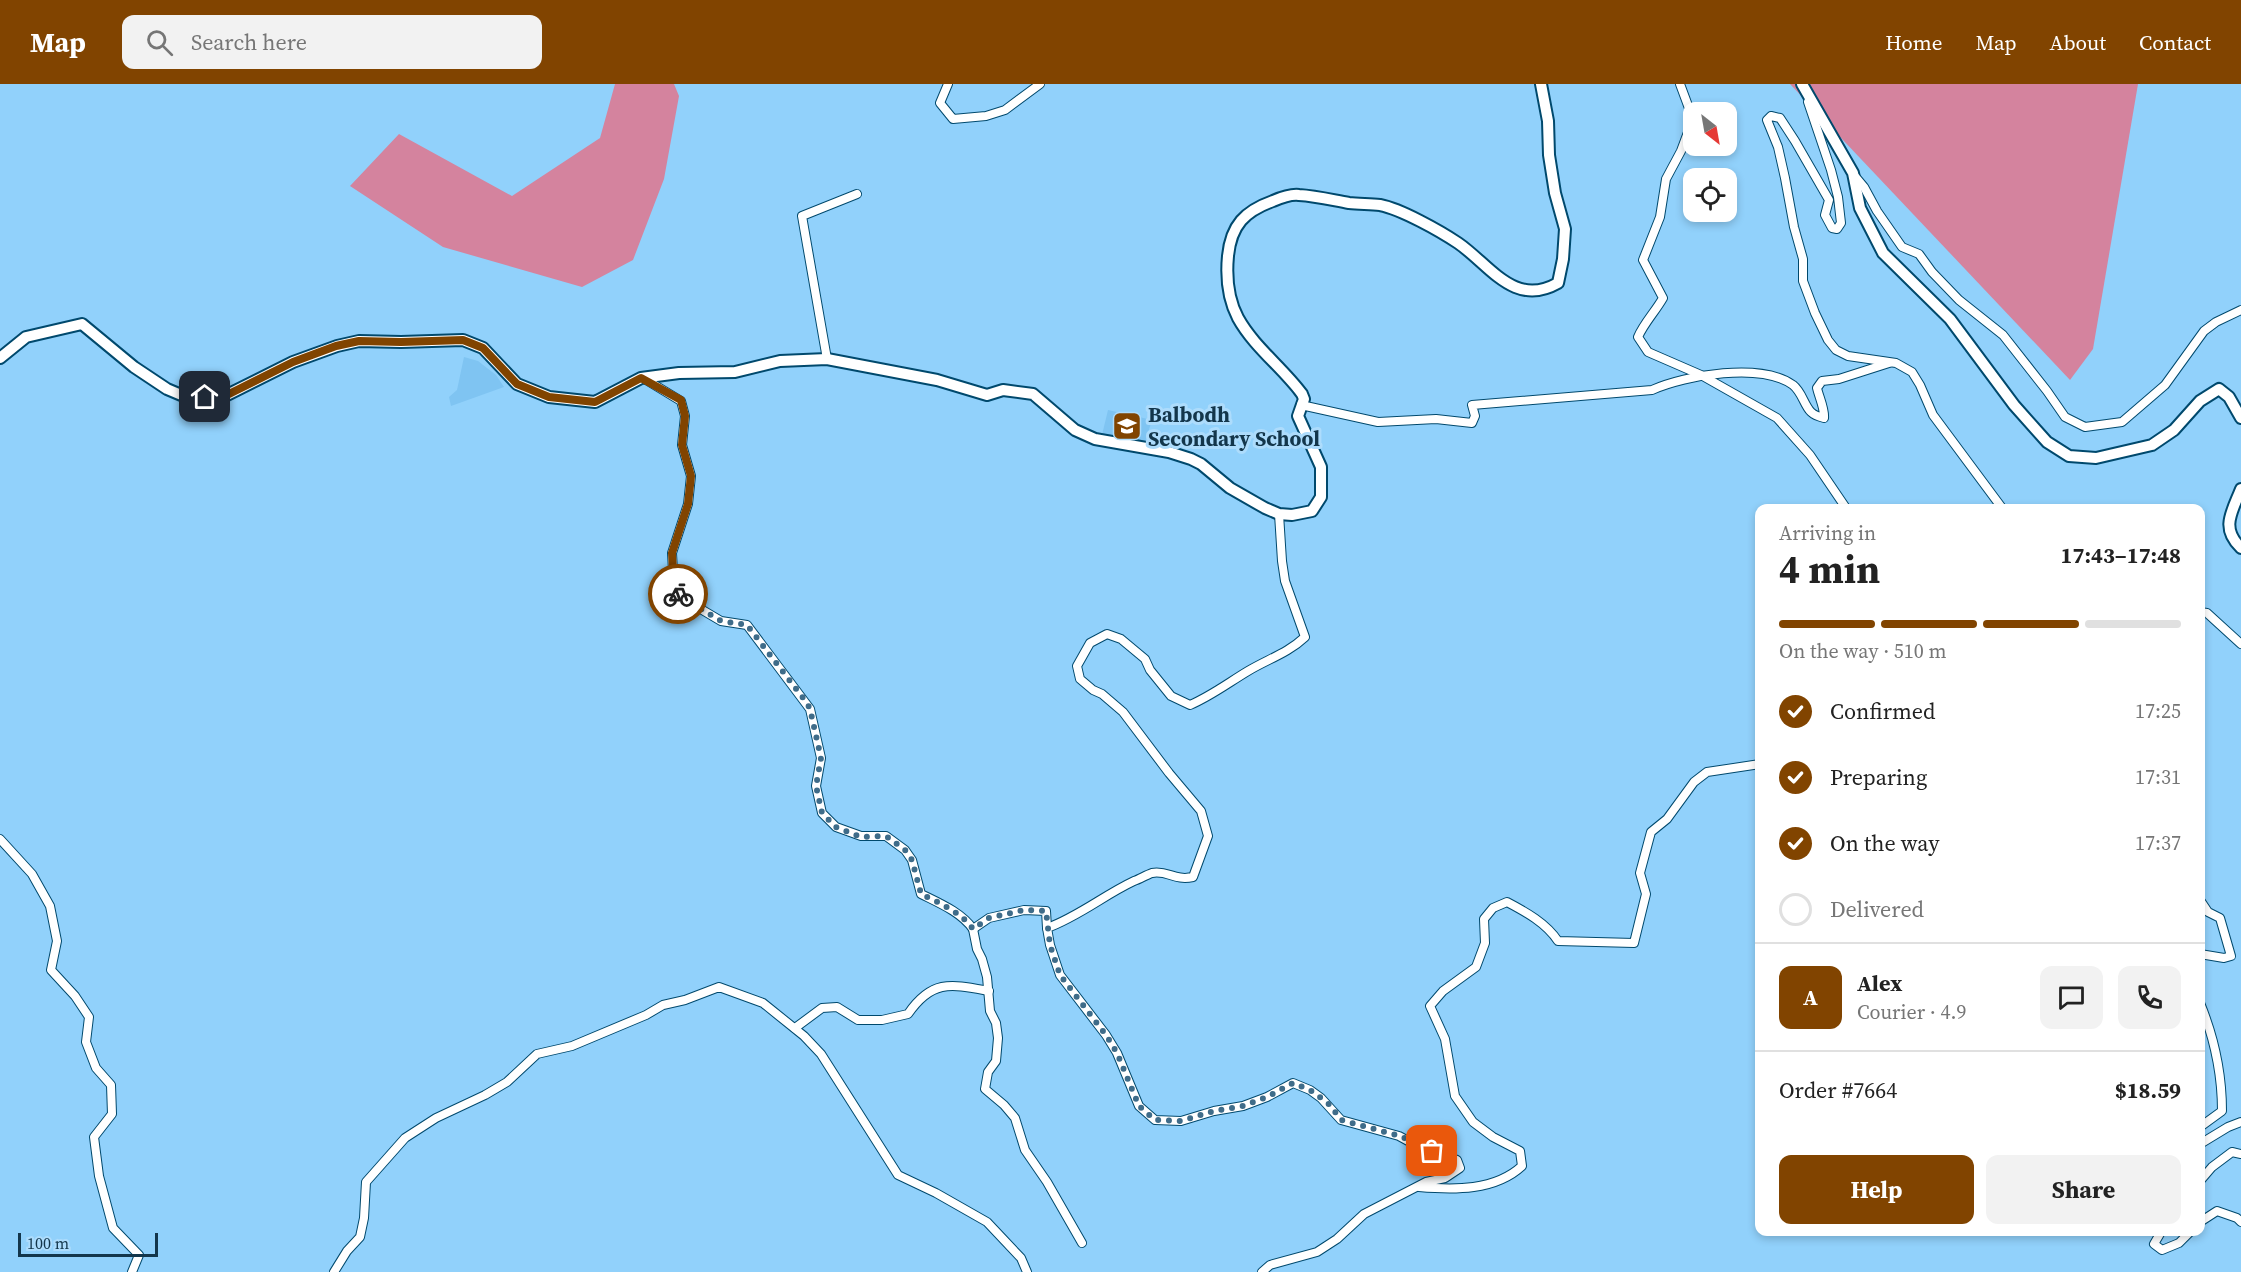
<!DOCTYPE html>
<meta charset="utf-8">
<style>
body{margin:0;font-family:"Source Serif 4",serif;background:#f2f2f2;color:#222;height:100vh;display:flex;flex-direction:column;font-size:22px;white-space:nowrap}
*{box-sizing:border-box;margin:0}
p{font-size:20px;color:#767676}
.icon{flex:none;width:33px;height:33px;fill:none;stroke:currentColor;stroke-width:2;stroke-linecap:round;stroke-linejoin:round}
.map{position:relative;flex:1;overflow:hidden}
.details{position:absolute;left:1755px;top:420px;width:450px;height:732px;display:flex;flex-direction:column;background:#fff;border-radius:12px;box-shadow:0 3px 9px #0003}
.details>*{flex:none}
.needle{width:39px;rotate:149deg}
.fabs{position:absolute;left:1683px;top:18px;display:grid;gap:12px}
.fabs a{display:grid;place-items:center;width:54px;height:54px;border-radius:12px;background:#fff;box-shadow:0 3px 9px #0003;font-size:30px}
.scale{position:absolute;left:18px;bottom:15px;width:140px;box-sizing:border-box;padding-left:6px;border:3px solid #13364b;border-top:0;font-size:16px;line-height:21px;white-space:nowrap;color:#13364b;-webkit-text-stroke:4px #addcfc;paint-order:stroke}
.pin{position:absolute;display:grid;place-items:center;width:51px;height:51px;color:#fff;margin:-26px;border-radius:12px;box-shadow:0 3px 9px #0006}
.courier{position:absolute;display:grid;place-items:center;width:60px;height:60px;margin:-30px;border:4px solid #814400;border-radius:50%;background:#fff;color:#222;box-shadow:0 2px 8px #0007}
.headline em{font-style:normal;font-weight:700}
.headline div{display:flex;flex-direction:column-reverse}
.headline{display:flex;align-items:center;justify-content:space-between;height:102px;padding:0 24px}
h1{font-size:39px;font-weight:700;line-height:45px}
.bar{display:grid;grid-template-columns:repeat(4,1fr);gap:9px 6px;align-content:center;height:72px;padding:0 24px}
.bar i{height:8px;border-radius:4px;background:#e0e0e0}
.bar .active{background:#814400}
.bar p{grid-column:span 4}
.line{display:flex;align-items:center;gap:15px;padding:0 24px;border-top:2px solid #e0e0e0}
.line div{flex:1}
.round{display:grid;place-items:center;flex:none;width:63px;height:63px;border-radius:12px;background:#f2f2f2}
ol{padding:0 24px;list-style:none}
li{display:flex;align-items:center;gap:18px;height:66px}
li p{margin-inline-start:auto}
li .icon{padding:6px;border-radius:50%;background:#814400;color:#fff;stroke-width:4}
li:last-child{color:#767676}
li i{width:33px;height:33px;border:3px solid #e0e0e0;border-radius:50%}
.button{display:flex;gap:12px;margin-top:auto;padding:12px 24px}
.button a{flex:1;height:69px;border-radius:12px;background:#814400;color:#fff;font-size:24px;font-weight:700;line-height:69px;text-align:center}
.button a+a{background:#f2f2f2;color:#222}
header{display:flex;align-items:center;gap:36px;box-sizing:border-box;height:84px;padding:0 30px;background:#814400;color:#fff}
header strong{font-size:28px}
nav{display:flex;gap:33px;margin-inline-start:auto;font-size:21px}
.search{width:420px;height:54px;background:#f2f2f2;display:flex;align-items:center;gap:15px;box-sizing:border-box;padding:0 21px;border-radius:12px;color:#767676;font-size:22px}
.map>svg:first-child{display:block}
.built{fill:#7fc4f2}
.green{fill:#d4839e}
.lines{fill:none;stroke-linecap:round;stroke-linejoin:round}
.minor-casing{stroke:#00496d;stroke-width:10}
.secondary-casing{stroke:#00496d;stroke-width:14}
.minor{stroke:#fff;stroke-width:8}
.secondary{stroke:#fff;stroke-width:10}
.done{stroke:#3f6c89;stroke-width:6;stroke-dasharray:0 10.8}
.route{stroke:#814400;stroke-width:8}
.labels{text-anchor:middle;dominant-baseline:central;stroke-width:6;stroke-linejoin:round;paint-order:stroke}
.poi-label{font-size:21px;font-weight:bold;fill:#13364b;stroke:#addcfc;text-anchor:start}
</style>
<header>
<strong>Map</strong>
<div class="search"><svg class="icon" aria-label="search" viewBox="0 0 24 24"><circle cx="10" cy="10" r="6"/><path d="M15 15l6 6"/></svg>Search here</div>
<nav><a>Home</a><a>Map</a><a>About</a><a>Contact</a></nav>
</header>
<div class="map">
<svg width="2241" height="1188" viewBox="0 0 2241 1188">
<rect width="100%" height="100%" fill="#91d1fb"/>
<g class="built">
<polygon points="464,273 478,277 496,291 504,303 451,322 449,313 457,306"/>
<polygon points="1108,326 1152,336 1145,358 1102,351"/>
</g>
<g class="green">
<polygon points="615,0 674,0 679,12 664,95 633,176 582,203 443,163 350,102 399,50 512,112 600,54"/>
<polygon points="1790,0 2138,0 2093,265 2070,296"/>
</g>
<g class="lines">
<g class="minor-casing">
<g id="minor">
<polyline points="948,0 940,19 953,35 986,32 1005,26 1040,0"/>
<path d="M1680,0L1693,35L1681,67L1666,95L1660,133L1643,176L1663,214C1655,228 1644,239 1638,253L1648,268L1701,291L1777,334L1810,371L1846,424"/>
<polyline points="1808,18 1831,86 1838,113 1841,139 1837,145 1832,144 1825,131 1829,116 1795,57 1780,34 1771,32 1767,36 1778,63 1785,94 1794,143 1803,175 1803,197 1815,229 1828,256 1836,266 1848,272 1896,279 1912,288 1920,301 1933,331 2002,424"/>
<polyline points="1854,91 1864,103 1877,127 1902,163 1919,170 1932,188 1959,216 2003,251 2047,307 2065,333 2085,343 2122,338 2165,301 2204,247 2216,238 2241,226"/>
<polyline points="827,275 802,132 857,110"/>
<path d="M643,294L681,317L685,332L682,361L691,392L688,420L672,469L673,487L680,518L686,523L699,524L721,537L747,541L810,625L821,674L816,702L822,729L836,743L861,752H886L905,766L912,776L921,810C939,819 961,828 973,845L989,834L1024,826L1046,827L1047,844"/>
<path d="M1301,321L1378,338L1436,335L1472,339L1475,332L1472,321L1652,306C1686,291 1761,278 1793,301C1802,308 1804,321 1811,328C1814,331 1820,333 1824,334C1825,325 1819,313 1817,304L1822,297L1839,295L1889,279"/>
<polyline points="2200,528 2207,529 2241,560"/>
<polyline points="0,755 32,790 50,822 57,857 51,886 75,912 89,933 86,958 96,984 111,1001 112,1030 94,1053 99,1092 113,1144 139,1171 132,1188"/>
<polyline points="2200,816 2208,828 2220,834 2231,872 2224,874 2200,870"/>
<polyline points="973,845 977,865 982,875 987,893 990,927 996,939 998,954 996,977 988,988 985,1005 1004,1021 1015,1034 1025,1066 1047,1098 1082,1159"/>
<path d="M2200,919C2214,953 2222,990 2222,1027L2200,1043"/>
<path d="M795,944L822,924L837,923L858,936H882L908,930C932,895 951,900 989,907"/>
<polyline points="2200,1060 2228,1043 2241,1038"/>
<polyline points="2200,1097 2212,1083 2232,1068 2241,1070"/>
<path d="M1419,1103C1454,1106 1495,1107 1522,1082L1520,1067L1493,1053L1473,1038L1455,1012L1445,955L1430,922L1443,907L1476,883L1485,859L1484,835L1493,824L1507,818C1526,828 1546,839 1558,857L1634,859L1646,810L1640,789L1651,748L1667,735L1694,698L1707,688L1760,680"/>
<polyline points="2200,1138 2217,1127 2237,1134 2241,1138"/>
<polyline points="2161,1148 2154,1160 2162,1166 2179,1159 2190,1148"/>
<polyline points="334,1188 347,1167 360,1153 364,1134 366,1098 405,1054 436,1034 485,1011 507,998 537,970 572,962 646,931 663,921 685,916 719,903 763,919 804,952 821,970 898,1091 936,1109 987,1138 1021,1174 1027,1188"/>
<path d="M1262,1188L1270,1181L1317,1168L1337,1155L1364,1130L1426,1098L1445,1094L1460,1084L1457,1076L1410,1058L1399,1052L1341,1036L1321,1014L1310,1006L1293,999L1267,1013L1243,1022L1214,1027L1181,1037L1155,1036L1139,1022L1117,969L1106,951L1060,891L1050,861L1047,844C1078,833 1104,811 1134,797C1140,795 1146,791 1152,789C1168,786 1174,797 1193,793L1208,752L1201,727L1169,689L1123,628L1102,610L1093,606L1080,595L1077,582L1090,559L1107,550L1121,555L1145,575L1150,586L1171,612L1190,621C1211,612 1228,599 1248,587C1268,575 1288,569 1305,553L1285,497L1282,477L1279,430"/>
</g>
</g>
<g class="secondary-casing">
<g id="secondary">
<polyline points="1802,0 1853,89 1860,124 1883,169 1950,235 2014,321 2047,358 2069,372 2096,374 2152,361 2174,346 2200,317 2219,305 2229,313 2241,334"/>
<path d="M0,274L26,253L82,240L134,283L167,305L186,313H223L293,278L337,262L359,257L401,258L463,256L483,264L517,300L549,313L595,318L641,294L679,289L735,288L780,277L827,275L937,296L987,311L1003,306L1033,310L1075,346L1095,355L1169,368L1191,375L1201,380L1230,404L1265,424L1279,430L1292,431L1312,427L1321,413V383L1298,332L1304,315L1302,310C1283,284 1254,263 1238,234C1228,215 1226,193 1228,172C1231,141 1245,127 1273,117C1280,114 1291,110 1299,111C1316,112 1332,116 1349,119C1359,120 1370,120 1380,121C1401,125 1440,147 1458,159C1490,181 1514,224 1558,199L1563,175L1565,145L1555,109L1549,71L1548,37L1541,0"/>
<path d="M2241,405C2232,428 2220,444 2241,464"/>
</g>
</g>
<use href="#minor" class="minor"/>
<use href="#secondary" class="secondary"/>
</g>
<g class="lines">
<path class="done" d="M678,510L680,518L686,524H699L721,537L747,541L807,619L810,625L821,674L816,702L822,729L836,743L861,753L886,752L905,766L912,776L921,810C939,819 961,828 973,845L989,834L1024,826L1046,827L1050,861L1060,891L1106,951L1117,969L1139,1022L1155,1036L1181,1037L1214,1027L1243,1022L1267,1013L1293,999L1310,1006L1321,1014L1330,1021L1341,1036L1400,1052L1432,1067"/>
<polyline class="route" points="205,313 223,313 293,278 336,262 359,257 401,258 463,256 483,264 517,300 549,313 595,318 641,294 681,316 685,332 682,361 691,392 688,420 672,469 673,487 678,510"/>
</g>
<defs>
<g id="school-square" transform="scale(1.5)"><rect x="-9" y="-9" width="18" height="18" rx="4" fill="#814400" stroke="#addcfc"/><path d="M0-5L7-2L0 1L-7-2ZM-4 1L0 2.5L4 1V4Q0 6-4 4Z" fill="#fff"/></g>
</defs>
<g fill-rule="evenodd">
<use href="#school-square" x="1127" y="342"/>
</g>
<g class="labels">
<g class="poi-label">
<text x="1148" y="330">Balbodh<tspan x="1148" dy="24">Secondary School</tspan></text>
</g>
</g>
</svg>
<div class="fabs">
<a><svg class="needle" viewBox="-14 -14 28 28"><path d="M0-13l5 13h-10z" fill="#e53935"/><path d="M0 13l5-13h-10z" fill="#767676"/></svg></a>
<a><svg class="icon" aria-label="locate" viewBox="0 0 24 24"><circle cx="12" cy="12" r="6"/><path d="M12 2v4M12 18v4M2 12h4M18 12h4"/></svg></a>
</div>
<div class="scale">100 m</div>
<div class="pin" style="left:1432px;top:1067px;background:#ea580c"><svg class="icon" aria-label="bag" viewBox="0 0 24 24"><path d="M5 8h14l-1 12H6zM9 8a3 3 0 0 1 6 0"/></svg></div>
<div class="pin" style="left:205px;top:313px;background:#1f2937"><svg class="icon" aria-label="home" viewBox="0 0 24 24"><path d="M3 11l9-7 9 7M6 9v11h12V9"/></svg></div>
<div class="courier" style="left:678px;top:510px"><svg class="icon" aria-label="bike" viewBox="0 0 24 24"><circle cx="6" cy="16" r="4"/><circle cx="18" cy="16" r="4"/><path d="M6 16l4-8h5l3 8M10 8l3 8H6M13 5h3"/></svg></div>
<section class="details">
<div class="headline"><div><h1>4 min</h1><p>Arriving in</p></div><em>17:43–17:48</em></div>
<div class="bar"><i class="active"></i><i class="active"></i><i class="active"></i><i></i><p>On the way · 510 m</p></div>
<ol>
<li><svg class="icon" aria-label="check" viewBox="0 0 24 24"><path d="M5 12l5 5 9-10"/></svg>Confirmed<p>17:25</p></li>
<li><svg class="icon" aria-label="check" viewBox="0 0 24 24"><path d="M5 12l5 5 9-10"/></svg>Preparing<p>17:31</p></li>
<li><svg class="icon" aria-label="check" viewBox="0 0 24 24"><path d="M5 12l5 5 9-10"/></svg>On the way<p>17:37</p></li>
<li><i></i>Delivered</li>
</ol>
<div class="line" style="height:108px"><b class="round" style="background:#814400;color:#fff">A</b><div><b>Alex</b><p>Courier · 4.9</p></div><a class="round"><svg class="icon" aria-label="chat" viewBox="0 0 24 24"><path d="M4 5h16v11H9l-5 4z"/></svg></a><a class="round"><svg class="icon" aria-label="phone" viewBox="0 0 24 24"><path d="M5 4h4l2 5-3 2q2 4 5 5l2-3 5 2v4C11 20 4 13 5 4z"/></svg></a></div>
<div class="line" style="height:78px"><div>Order #7664</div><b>$18.59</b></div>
<div class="button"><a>Help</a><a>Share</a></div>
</section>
</div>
